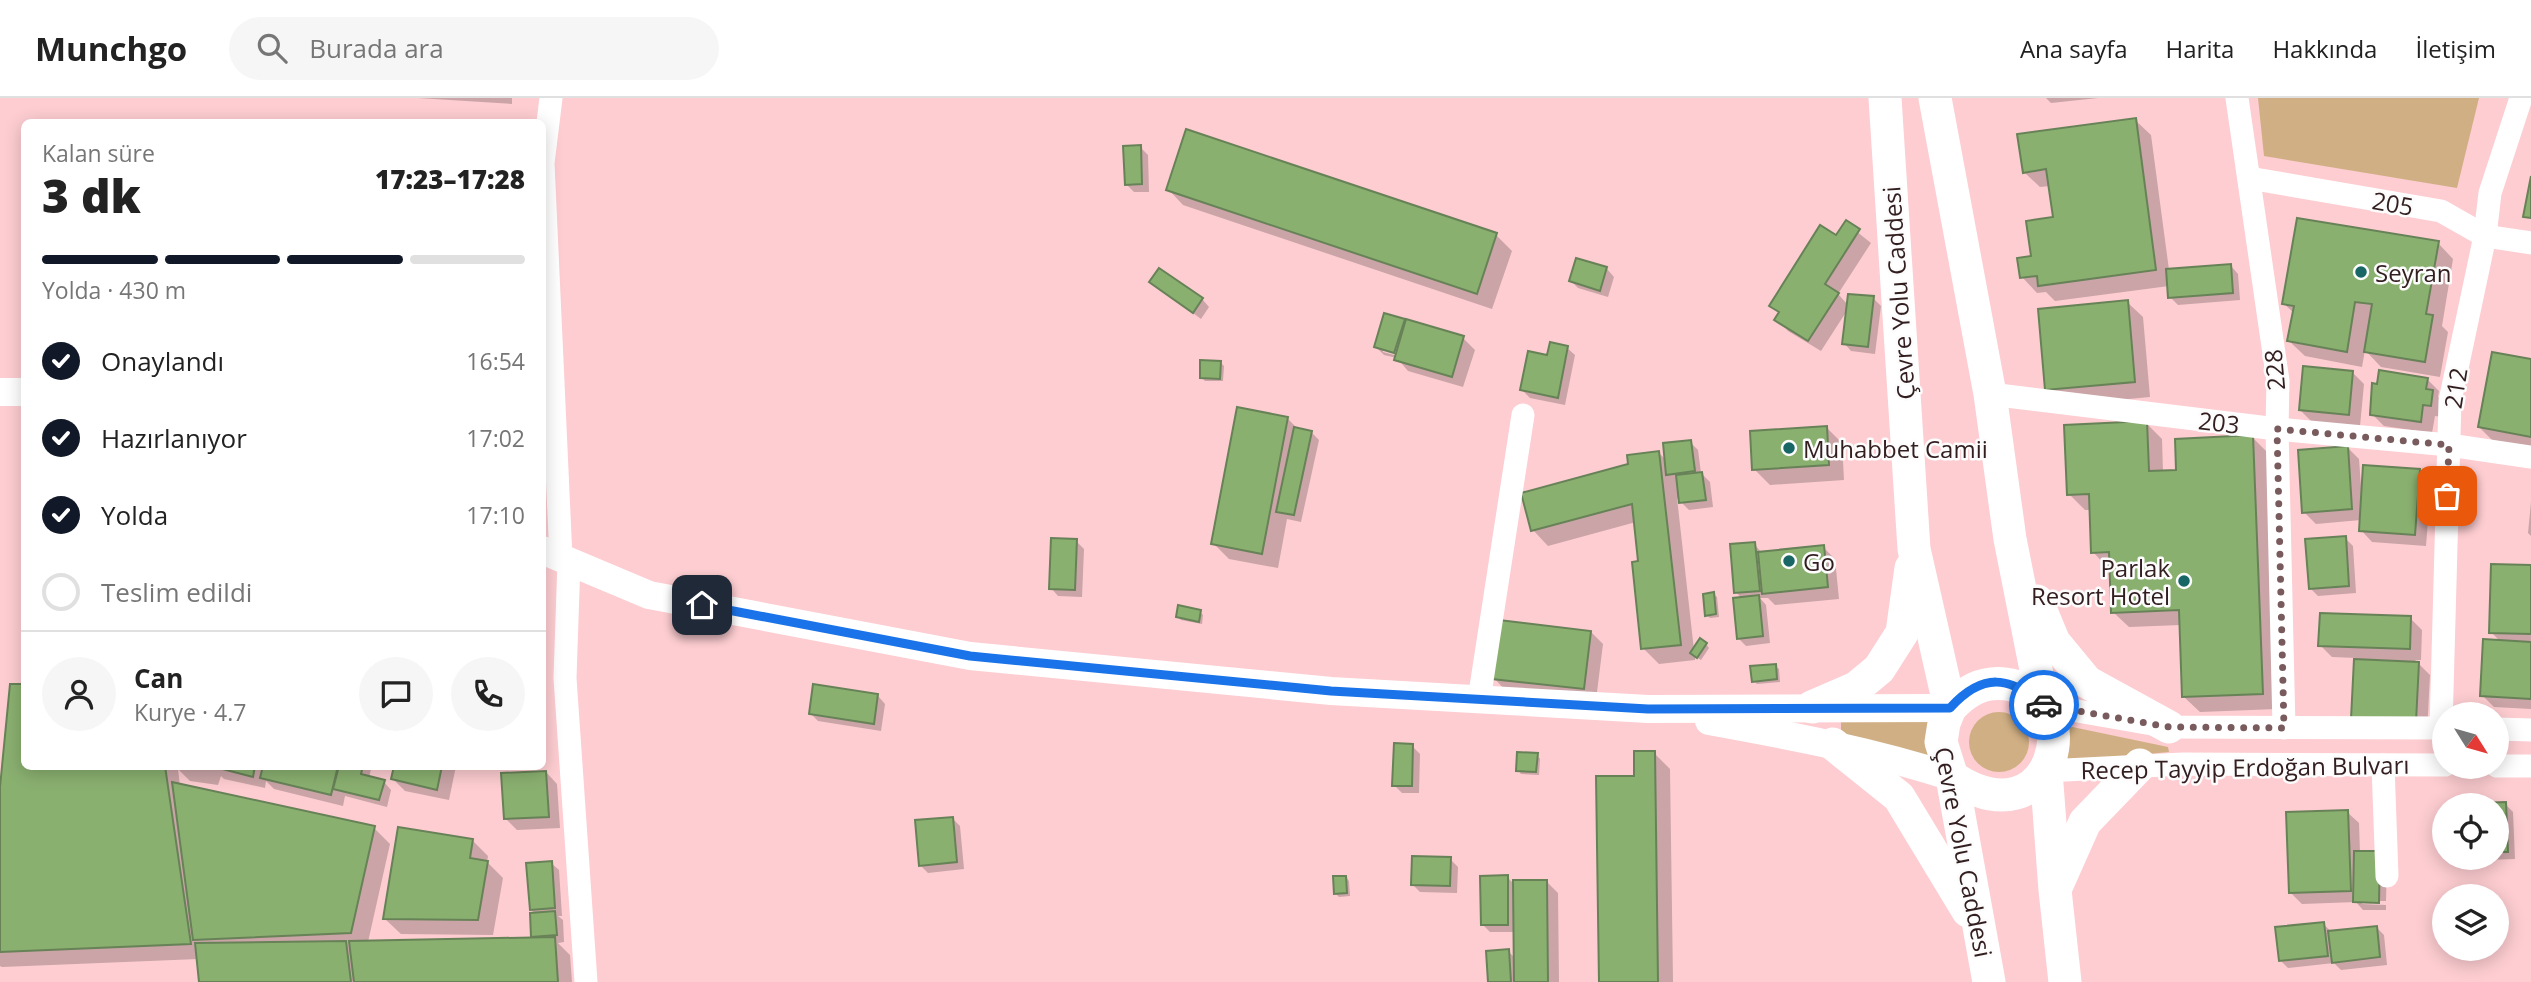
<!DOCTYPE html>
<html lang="tr">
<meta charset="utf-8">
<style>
body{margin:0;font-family:"Open Sans",sans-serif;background:#f6f6f6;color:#222;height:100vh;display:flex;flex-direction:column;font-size:26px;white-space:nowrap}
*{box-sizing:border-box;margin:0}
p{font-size:23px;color:#767676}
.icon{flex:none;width:38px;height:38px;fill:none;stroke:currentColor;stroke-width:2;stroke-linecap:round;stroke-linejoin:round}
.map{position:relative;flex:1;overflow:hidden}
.drawer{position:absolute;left:21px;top:21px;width:525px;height:651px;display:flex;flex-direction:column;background:#fff;border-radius:10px;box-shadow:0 4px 18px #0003}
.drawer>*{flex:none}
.needle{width:46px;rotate:127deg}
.fabs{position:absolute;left:2432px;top:604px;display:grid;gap:14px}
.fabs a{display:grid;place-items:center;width:77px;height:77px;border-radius:50%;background:#fff;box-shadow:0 4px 18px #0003;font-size:35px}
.pin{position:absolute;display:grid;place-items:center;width:60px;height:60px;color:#fff;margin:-30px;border-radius:14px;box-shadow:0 4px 10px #0006}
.courier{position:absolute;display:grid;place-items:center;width:70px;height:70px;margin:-35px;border:5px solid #1a73e8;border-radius:50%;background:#fff;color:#222;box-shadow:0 2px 9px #0007}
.headline em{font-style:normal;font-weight:800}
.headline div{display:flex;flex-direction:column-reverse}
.headline{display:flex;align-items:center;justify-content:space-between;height:119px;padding:0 21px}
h1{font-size:46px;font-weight:800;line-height:52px}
.bar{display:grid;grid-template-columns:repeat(4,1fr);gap:10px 7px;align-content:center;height:84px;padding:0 21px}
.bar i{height:9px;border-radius:5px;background:#e0e0e0}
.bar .on{background:#111827}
.bar p{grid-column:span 4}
.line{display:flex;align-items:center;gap:18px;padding:0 21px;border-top:2px solid #e0e0e0}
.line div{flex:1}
.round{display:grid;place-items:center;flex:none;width:74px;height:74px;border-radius:37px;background:#f6f6f6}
ol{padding:0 21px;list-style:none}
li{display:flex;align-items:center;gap:21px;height:77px}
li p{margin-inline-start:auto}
li .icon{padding:7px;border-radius:50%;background:#111827;color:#fff;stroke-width:4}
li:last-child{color:#767676}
li i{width:38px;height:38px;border:4px solid #e0e0e0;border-radius:50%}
header{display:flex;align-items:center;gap:42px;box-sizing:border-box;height:98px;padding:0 35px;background:#fff;border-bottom:2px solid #e0e0e0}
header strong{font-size:33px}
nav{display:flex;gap:38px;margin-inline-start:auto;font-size:24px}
.search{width:490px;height:63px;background:#f6f6f6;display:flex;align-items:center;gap:18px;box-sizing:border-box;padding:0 24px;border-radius:38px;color:#767676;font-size:26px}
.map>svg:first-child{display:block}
.green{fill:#d0af84}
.shadow{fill:#0003;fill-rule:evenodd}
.building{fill:#8ab070;stroke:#688258;stroke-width:2}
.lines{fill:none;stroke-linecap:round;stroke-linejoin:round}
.minor{stroke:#fff;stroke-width:23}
.major{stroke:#fff;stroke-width:28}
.highway{stroke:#fff;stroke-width:33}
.done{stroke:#795b5d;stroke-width:7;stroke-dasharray:0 12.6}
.route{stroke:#1a73e8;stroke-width:9}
.poi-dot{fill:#186665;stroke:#fcfcfc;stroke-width:2.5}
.labels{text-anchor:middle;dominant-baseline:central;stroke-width:5;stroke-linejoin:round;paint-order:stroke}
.street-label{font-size:24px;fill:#321d1f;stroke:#fcfcfc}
.poi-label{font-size:24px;fill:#321d1f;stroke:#fcfcfc;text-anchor:start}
</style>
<header>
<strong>Munchgo</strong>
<div class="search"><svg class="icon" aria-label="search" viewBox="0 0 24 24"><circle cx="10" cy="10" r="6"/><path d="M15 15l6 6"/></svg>Burada ara</div>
<nav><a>Ana sayfa</a><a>Harita</a><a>Hakkında</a><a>İletişim</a></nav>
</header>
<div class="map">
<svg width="2531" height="884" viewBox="0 0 2531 884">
<rect width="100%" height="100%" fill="#fdcdd1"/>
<g class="green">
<polygon points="2258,0 2479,0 2457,90 2264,58"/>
<circle cx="1999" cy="644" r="30"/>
<polygon points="1931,620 1933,662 1841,637 1841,624"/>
<polygon points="2058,626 2168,649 2169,654 2060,664"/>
</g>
<g class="shadow">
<polygon points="418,0 512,0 512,6"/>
<polygon points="2046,0 2098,0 2051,5"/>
<polygon points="2135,22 2151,37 2169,172 2231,168 2238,176 2240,202 2178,207 2170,199 2169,188 2055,203 2046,194 2037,195 2022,179 2055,120 2050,88 2040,89 2024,74"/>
<polygon points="1140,49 1148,57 1149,94 1134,94 1126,86"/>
<polygon points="1168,91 1496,137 1512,153 1492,211 1183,107"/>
<polygon points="1846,125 1871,145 1838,196 1848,207 1873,200 1881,208 1875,256 1851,253 1844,245 1848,211 1821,253 1788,233 1777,221 1780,216 1771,207 1837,139"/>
<polygon points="2438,145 2453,161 2442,228 2448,234 2440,279 2381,269 2365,252 2362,269 2305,258 2289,243 2294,215 2284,206"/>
<polygon points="1577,162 1607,171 1614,179 1608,199 1578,190 1571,183"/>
<polygon points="1152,184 1202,201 1209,209 1201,221"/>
<polygon points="2127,204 2143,219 2150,299 2063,307 2047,292"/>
<path d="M1404,223L1407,226L1463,240L1475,252L1463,289L1408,273L1397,260L1384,257L1376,249ZM1383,250L1403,256L1402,259L1383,254Z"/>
<polygon points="1567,250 1575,257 1565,307 1530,300 1522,292"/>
<polygon points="2531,263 2531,351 2495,345 2479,329"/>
<polygon points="1220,264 1224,268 1223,283 1205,283 1202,280"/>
<polygon points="2352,274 2364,286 2360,328 2312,324 2300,312"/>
<polygon points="2427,281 2439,293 2438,299 2444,305 2442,319 2435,318 2432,335 2384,328 2372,316"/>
<polygon points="1288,321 1299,332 1311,334 1319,342 1301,424 1287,421 1278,470 1229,461 1213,445"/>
<polygon points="2146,325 2162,341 2163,374 2178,374 2252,339 2268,355 2277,611 2200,614 2184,599 2181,527 2129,529 2113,514 2111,470 2108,470 2093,454 2091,412 2085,412 2069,396"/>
<polygon points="1826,329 1842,345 1844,382 1770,387 1754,371"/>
<polygon points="1690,344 1698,352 1701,375 1710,384 1713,409 1689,412 1677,400 1694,552 1706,546 1709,550 1701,562 1695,558 1695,562 1659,566 1643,550 1640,464 1636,424 1548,448 1533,432 1630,367 1659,355 1667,363"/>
<polygon points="2347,349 2359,361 2361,388 2419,372 2431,384 2426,448 2372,444 2361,432 2361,422 2316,426 2304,414"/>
<polygon points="2531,404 2531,438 2528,435"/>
<polygon points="2345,440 2353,448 2356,495 2318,498 2310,490"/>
<polygon points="1076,443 1084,451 1082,499 1058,498 1051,490"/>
<polygon points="1754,446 1762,455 1823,449 1835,461 1839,501 1775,507 1768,500 1760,500 1766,507 1770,545 1746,548 1738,540 1742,501 1736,494"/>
<polygon points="2531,469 2531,611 2494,609 2482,597 2501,544 2491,534"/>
<polygon points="1713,496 1717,499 1719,519 1710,520 1707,517"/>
<polygon points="1200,514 1203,517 1202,526 1181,522 1177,518"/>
<polygon points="2410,520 2422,532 2421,562 2415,562 2430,577 2427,635 2353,620 2356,560 2332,559 2320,547"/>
<polygon points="1591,534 1603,546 1596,602 1505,592 1494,580"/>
<polygon points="1775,568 1779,571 1780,584 1757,586 1754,583"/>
<polygon points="11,588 24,588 24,668 300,668 315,672 315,668 369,668 371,671 369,680 384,684 391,692 387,709 345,698 343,708 274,691 266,683 265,690 224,681 221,678 218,687 190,683 178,671 180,688 374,730 390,746 368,844 537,841 533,838 536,816 531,812 551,765 559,772 562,818 558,818 563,822 564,844 558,845 570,857 572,884 201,884 198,861 2,869 0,868 0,708"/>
<polygon points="878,598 885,606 881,633 818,623 810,615"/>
<polygon points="1412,648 1420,656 1419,695 1402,695 1394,687"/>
<polygon points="1654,655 1670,671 1673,884 1601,884"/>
<polygon points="1537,657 1540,661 1539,677 1521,676 1518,672"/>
<polygon points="396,668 456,668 449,702 405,693 393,681"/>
<polygon points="546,674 557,686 560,730 517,732 506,721"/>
<polygon points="2505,706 2513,714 2515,761 2485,762 2482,760 2497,760 2497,707 2476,707"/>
<polygon points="2347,714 2359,725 2360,755 2387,763 2386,803 2362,803 2362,806 2386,807 2386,812 2363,812 2356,804 2302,806 2290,794"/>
<polygon points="953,721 960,728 964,771 928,775 920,767"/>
<polygon points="473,743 488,758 487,764 503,780 493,837 401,836 385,821"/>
<polygon points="1450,761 1458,769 1457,795 1420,794 1412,786"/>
<polygon points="1346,779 1349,783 1350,798 1339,799 1335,795"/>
<polygon points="1507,779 1515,787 1546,783 1558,795 1559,884 1489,884 1508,853 1515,860 1515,834 1490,834 1482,826"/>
<polygon points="2323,826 2332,834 2376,829 2384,837 2387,867 2341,872 2334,865 2288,870 2281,863"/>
</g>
<g class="building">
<polygon points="2136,20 2156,172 2038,188 2037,178 2020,180 2017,160 2031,158 2026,123 2053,119 2046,71 2023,75 2017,36"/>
<polygon points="1186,31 1497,135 1477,196 1166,92"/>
<polygon points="1141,47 1142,86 1125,87 1123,48"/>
<polygon points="2531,78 2531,120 2523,119"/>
<polygon points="2297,120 2439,143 2426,216 2433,217 2425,264 2364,254 2372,206 2355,204 2347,254 2287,243 2294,208 2282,206"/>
<polygon points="1846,122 1860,131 1825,186 1839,195 1808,243 1774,222 1779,214 1769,208 1820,127 1836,137"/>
<polygon points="1576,160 1607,169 1600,193 1569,183"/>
<polygon points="2231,166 2233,195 2168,200 2166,171"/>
<polygon points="1159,170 1203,200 1193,215 1149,184"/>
<polygon points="1848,196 1874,198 1868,249 1842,246"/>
<polygon points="2128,202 2135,284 2045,292 2038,211"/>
<polygon points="1384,215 1405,221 1394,255 1374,249"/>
<polygon points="1406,221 1464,238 1452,279 1394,262"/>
<polygon points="1550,244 1568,248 1558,300 1520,292 1528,253 1547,257"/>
<polygon points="2492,254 2531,261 2531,339 2478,329"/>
<polygon points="1200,262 1221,263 1220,281 1200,280"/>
<polygon points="2303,268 2353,273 2349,317 2299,312"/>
<polygon points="2379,272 2428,280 2426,291 2433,292 2431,308 2423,307 2421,324 2370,317 2372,285 2377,286"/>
<polygon points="1237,309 1288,319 1262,456 1211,446"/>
<polygon points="2147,323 2149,373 2176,372 2175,341 2253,337 2263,596 2182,599 2179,512 2111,515 2109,454 2091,455 2089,396 2067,397 2064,327"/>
<polygon points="1827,328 1829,367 1752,372 1750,333"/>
<polygon points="1294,329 1312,333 1294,417 1276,414"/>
<polygon points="1691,342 1695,373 1666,377 1663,345"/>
<polygon points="2348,348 2352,411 2302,415 2298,352"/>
<polygon points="1659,353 1681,547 1641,551 1632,464 1638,463 1632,406 1531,433 1521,395 1628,366 1627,357"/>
<polygon points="2363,367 2420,371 2415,437 2359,433"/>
<polygon points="1702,374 1706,402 1679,405 1676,377"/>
<polygon points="2346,438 2349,488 2309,491 2305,441"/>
<polygon points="1051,440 1077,441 1075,492 1049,491"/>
<polygon points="1755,444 1760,493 1734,495 1730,446"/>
<polygon points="1824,447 1828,489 1762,496 1758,454"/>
<polygon points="2491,466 2531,467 2531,536 2489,535"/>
<polygon points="1714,494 1716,516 1705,518 1703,496"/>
<polygon points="1759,497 1763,538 1737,541 1733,500"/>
<polygon points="1178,507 1201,512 1199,524 1176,519"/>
<polygon points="2320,515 2411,518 2410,551 2318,548"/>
<polygon points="1499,522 1591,533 1584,591 1492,581"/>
<polygon points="1700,540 1707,545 1697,560 1690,555"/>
<polygon points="2483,541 2531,544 2531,601 2480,598"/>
<polygon points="2354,561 2419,564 2416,624 2351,621"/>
<polygon points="1776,566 1777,581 1752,584 1750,568"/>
<polygon points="10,586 24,586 24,668 165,668 191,846 0,854 0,689"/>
<polygon points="813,586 878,596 874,626 809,616"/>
<polygon points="1394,645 1413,646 1412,688 1392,688"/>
<polygon points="1634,653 1655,653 1658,884 1599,884 1596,678 1634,678"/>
<polygon points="1517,654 1538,655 1536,674 1516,673"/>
<polygon points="211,668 255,668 253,679"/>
<polygon points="263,668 313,670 338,668 331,697 260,680"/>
<polygon points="339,668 363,668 361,676 385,682 379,702 333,691"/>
<polygon points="394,668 442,668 437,692 391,681"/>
<polygon points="546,673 549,719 504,721 501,675"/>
<polygon points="172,684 375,728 351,835 193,842"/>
<polygon points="2506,704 2508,754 2497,754 2497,707 2474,707 2474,705"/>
<polygon points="2348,712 2351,793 2289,795 2286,714"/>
<polygon points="953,719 957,764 919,768 915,722"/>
<polygon points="398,729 473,741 470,760 488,763 478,822 383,821"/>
<polygon points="2354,753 2380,753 2379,805 2353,804"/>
<polygon points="1412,758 1451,759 1450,788 1411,787"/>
<polygon points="552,763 555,810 530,812 526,765"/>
<polygon points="1508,777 1508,827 1481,827 1480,778"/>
<polygon points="1333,778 1346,778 1347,795 1334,796"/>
<polygon points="1513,782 1547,782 1548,884 1514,884"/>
<polygon points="555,813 557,837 531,839 530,815"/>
<polygon points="2324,824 2328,858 2279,863 2275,829"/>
<polygon points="2377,828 2380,859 2332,865 2328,833"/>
<polygon points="555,839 558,884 354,884 349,843"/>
<polygon points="346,843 351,884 199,884 195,845"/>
<polygon points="1509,851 1511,884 1488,884 1486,853"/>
</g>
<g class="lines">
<g class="minor">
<polyline points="551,0 543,65 561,460"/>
<polyline points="2237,0 2278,283 2277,331 2284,630"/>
<polyline points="2249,80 2441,113 2485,138 2531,145"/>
<polyline points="1990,296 2277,331 2449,347 2531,359"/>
<polyline points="569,463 565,580 586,884"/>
<polyline points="1479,602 1523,317"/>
<polyline points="2043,607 2169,629 2445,630"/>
<polyline points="2441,630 2450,303 2485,138 2490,95 2521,0"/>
<polyline points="2497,631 2531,632"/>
<polyline points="2383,667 2387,778"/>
<polyline points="2497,668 2531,668"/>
<polyline points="2046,673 2183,666 2445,667"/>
</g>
<g class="major">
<polyline points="0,294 24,294"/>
<polyline points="542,452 649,497 970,558 1331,593 1648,611 1950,610"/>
<path d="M1709,623C1792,638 1872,653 1952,679"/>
</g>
<g class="highway">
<polyline points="1885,0 1914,451 1950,610 1944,625 1941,644 1952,679 1989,884"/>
<polyline points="1935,0 1990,296 2010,441 2043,607"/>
<polyline points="2037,503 2054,544 2087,584 2169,629"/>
<polyline points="1812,609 1856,590 1879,571 1902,535 1911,470"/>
<path d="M1950,610C1966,593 1982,583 2006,586C2091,597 2055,748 1952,679"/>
<polyline points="1833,646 1899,699 1968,813"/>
<polyline points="2046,673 2055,792 2065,884"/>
<polyline points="2057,787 2085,724 2140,667"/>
</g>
</g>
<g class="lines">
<polyline class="done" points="2044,607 2169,629 2284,630 2277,331 2449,347 2447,398"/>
<path class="route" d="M702,507L970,558L1331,593L1648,611L1950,610C1983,574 2009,578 2044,607"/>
</g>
<g class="poi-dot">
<circle cx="2361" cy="174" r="7"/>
<circle cx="1789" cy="350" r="7"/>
<circle cx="1789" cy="463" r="7"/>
<circle cx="2184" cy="483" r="7"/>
</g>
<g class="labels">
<g class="street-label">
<text transform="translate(2393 105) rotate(10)">205</text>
<text transform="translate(1898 195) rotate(-94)">Çevre Yolu Caddesi</text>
<text transform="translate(2274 272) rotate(-95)">228</text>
<text transform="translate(2455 290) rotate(-81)">212</text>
<text transform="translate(2219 324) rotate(7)">203</text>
<text transform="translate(2245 669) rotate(-1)">Recep Tayyip Erdoğan Bulvarı</text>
<text transform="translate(1964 754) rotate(79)">Çevre Yolu Caddesi</text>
</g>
<g class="poi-label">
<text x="2375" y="174">Seyran</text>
<text x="1803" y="350">Muhabbet Camii</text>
<text x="1803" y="463">Go</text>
<text x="2170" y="469" text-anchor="end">Parlak<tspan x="2170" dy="28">Resort Hotel</tspan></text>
</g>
</g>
</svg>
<div class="fabs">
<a><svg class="needle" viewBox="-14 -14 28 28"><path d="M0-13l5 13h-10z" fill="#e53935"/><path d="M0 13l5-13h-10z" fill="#767676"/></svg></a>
<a><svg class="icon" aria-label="locate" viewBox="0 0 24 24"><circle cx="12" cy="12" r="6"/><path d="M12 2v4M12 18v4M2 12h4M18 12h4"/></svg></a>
<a><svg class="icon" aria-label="layers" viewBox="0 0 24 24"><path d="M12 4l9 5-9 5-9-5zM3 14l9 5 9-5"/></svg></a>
</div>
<div class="pin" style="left:2447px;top:398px;background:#ea580c"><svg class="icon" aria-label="bag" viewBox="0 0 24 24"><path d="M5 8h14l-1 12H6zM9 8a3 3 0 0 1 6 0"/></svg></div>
<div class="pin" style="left:702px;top:507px;background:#1f2937"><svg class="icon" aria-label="home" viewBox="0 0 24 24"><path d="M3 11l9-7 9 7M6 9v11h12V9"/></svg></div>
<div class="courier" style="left:2044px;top:607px"><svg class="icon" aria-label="car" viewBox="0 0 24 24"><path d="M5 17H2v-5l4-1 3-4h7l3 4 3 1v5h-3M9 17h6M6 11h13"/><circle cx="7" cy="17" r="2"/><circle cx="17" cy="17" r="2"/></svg></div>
<section class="drawer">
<div class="headline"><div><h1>3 dk</h1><p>Kalan süre</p></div><em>17:23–17:28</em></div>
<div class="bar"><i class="on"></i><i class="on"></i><i class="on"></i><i></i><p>Yolda · 430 m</p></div>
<ol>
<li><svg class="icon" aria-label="check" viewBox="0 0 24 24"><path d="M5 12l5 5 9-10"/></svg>Onaylandı<p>16:54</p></li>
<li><svg class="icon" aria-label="check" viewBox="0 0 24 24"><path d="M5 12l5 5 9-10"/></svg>Hazırlanıyor<p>17:02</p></li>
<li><svg class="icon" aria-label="check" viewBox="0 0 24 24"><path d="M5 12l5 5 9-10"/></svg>Yolda<p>17:10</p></li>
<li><i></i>Teslim edildi</li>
</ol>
<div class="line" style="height:126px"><a class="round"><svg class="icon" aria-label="person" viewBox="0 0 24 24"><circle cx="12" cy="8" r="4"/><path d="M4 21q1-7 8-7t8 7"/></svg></a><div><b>Can</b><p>Kurye · 4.7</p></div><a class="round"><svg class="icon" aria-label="chat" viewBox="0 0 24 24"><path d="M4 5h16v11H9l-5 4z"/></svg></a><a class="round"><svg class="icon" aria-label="phone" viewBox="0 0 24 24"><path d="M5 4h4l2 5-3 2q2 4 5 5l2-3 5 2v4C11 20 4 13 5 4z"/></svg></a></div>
</section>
</div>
